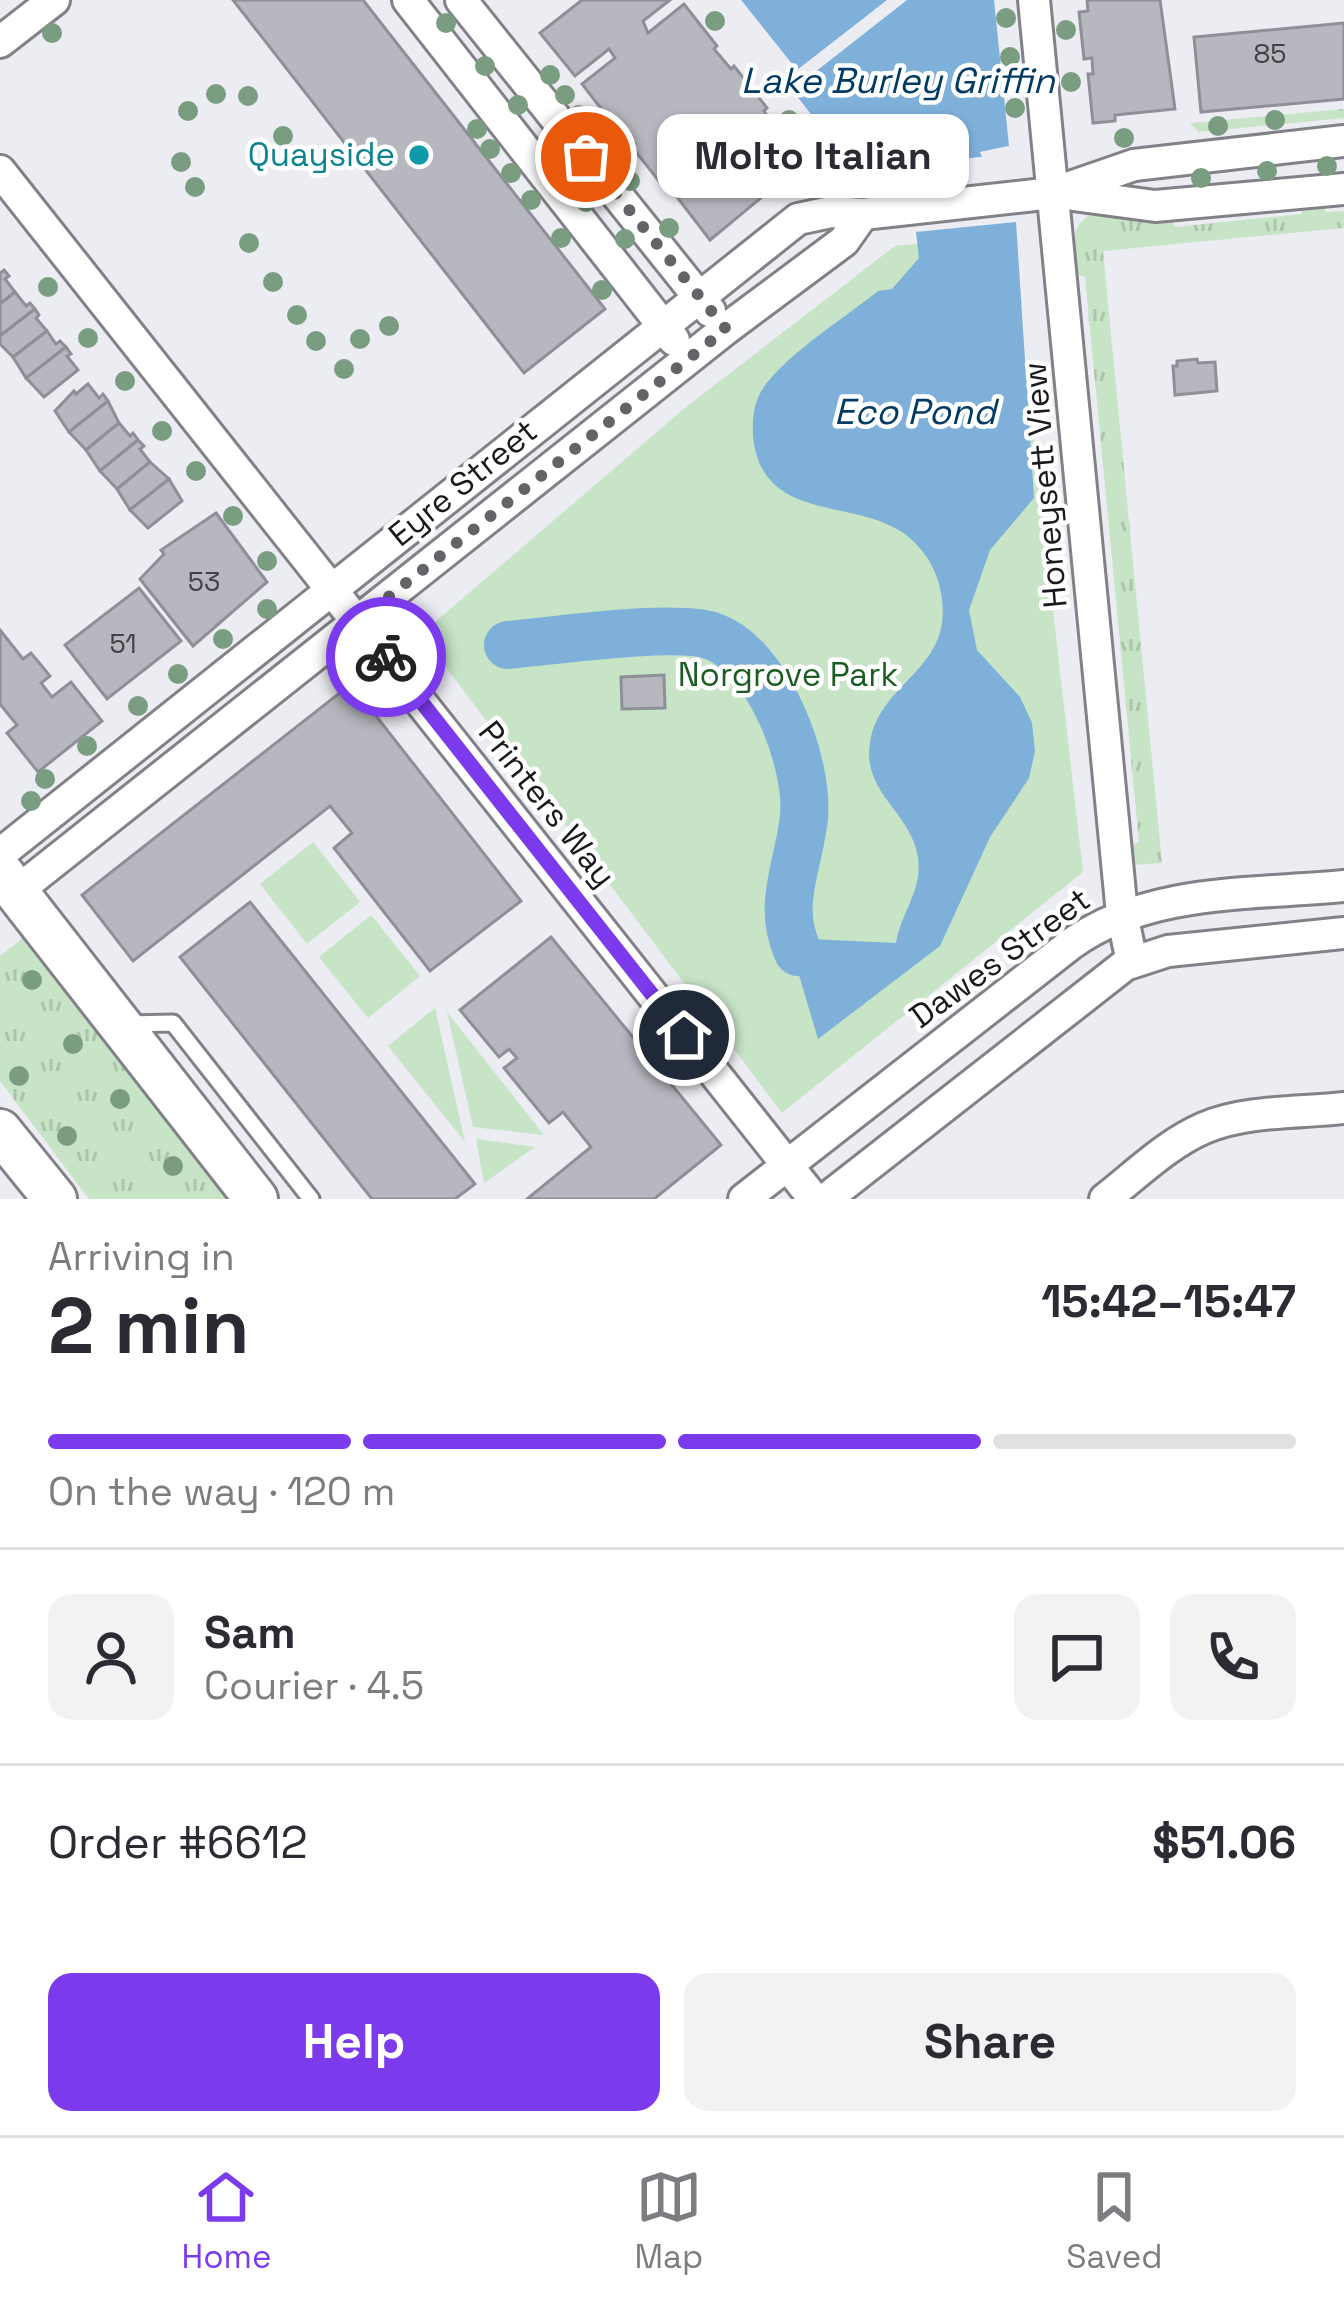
<!DOCTYPE html>
<meta charset="utf-8">
<style>
body{margin:0;font-family:"Space Grotesk",sans-serif;background:#f2f2f3;color:#2b2b33;height:100vh;display:flex;flex-direction:column;font-size:45px;white-space:nowrap}
*{box-sizing:border-box;margin:0}
p{font-size:39px;color:#7c7c81}
.icon{flex:none;width:66px;height:66px;fill:none;stroke:currentColor;stroke-width:2;stroke-linecap:round;stroke-linejoin:round}
.map{position:relative;height:1199px;overflow:hidden}
.panel{display:flex;flex-direction:column;background:#fff;flex:1}
.panel>*{flex:none}
.pin{position:absolute;display:grid;place-items:center;width:102px;height:102px;color:#fff;margin:-51px;border:6px solid #fff;border-radius:50%;box-shadow:0 3px 12px #0007}
.courier{position:absolute;display:grid;place-items:center;width:120px;height:120px;margin:-60px;border:9px solid #7c3aed;border-radius:50%;background:#fff;color:#222;box-shadow:0 3px 15px #0007}
.bubble{position:absolute;height:84px;border-radius:24px;background:#fff;box-shadow:0 3px 9px #0004;font-size:39px;font-weight:800;line-height:84px;text-align:center}
.headline em{font-style:normal;font-weight:800}
.headline div{display:flex;flex-direction:column-reverse}
.headline{display:flex;align-items:center;justify-content:space-between;height:204px;padding:0 48px}
h1{font-size:78px;font-weight:800;line-height:90px}
.bar{display:grid;grid-template-columns:repeat(4,1fr);gap:18px 12px;align-content:center;height:144px;padding:0 48px}
.bar i{height:15px;border-radius:9px;background:#e1e1e2}
.bar .on{background:#7c3aed}
.bar p{grid-column:span 4}
.line{display:flex;align-items:center;gap:30px;padding:0 48px;border-top:3px solid #e1e1e2}
.line div{flex:1}
.round{display:grid;place-items:center;flex:none;width:126px;height:126px;border-radius:24px;background:#f2f2f3}
.cta{display:flex;gap:24px;margin-top:auto;padding:24px 48px}
.cta a{flex:1;height:138px;border-radius:24px;background:#7c3aed;color:#fff;font-size:48px;font-weight:800;line-height:138px;text-align:center}
.cta a+a{background:#f2f2f3;color:#2b2b33}
.menu{display:flex;justify-content:space-around;align-items:center;height:168px;border-top:3px solid #e1e1e2;background:#fff;font-size:33px;color:#7c7c81}
.menu a{display:grid;justify-items:center;gap:6px}
.menu .on{color:#7c3aed}
.map>svg:first-child{display:block}
.grass{fill:url(#grass-tufts)}
.green{fill:#c7e4c7}
.water{fill:#7eb0da}
.pier{fill:#ececf3}
.lines{fill:none;stroke-linecap:round;stroke-linejoin:round}
.river{stroke:#7eb0da;stroke-width:48}
.building{fill:#b7b8bf;stroke:#8f9097;stroke-width:3}
.service-casing{stroke:#818187;stroke-width:21}
.minor-casing{stroke:#818187;stroke-width:36}
.secondary-casing{stroke:#818187;stroke-width:48}
.service{stroke:#fff;stroke-width:15}
.minor{stroke:#fff;stroke-width:30}
.secondary{stroke:#fff;stroke-width:42}
.tree{fill:#7a9d81}
.done{stroke:#646468;stroke-width:12;stroke-dasharray:0 21.6}
.route{stroke:#7c3aed;stroke-width:15}
.culture-dot{fill:#0f9aa8;stroke:#fff;stroke-width:4.5}
.labels{text-anchor:middle;dominant-baseline:central;stroke-width:9;stroke-linejoin:round;paint-order:stroke}
.number-label{font-size:27px;fill:#414246}
.culture-label{font-size:33px;fill:#0d838f;stroke:#fff;text-anchor:end}
.street-label{font-size:33px;fill:#1a1a1d;stroke:#fff}
.park-label{font-size:33px;fill:#1c5d23;stroke:#fff}
.water-label{font-size:36px;font-style:italic;fill:#003b63;stroke:#fff}
</style>
<div class="map">
<svg width="1344" height="1199" viewBox="0 0 1344 1199">
<defs>
<pattern id="grass-tufts" width="24" height="20" patternUnits="userSpaceOnUse" patternTransform="scale(3)"><rect width="24" height="20" fill="#c7e4c7"/><path d="M3 7l-1-3M5 7V3M7 7l1-3M15 17l-1-3M17 17v-4M19 17l1-3" fill="none" stroke="#aac3aa"/></pattern>
</defs>
<rect width="100%" height="100%" fill="#ececf3"/>
<g class="grass">
<polygon points="1344,109 1344,118 1199,132 1190,123"/>
<path d="M1321,203L1326,212L1344,211V228L1103,251L1162,863L1132,865L1128,848L1139,842L1085,277L1073,273C1066,191 1111,213 1171,218L1175,227L1301,214L1304,205Z"/>
<polygon points="27,935 236,1199 89,1199 0,1081 0,956"/>
</g>
<g class="green">
<polygon points="1010,234 1083,872 782,1113 421,634 686,407 895,246"/>
<polygon points="313,842 360,902 307,944 260,884"/>
<polygon points="371,915 420,976 368,1018 319,957"/>
<polygon points="435,1008 465,1142 388,1046"/>
<polygon points="447,1012 544,1135 473,1127"/>
<polygon points="476,1139 535,1147 484,1183"/>
</g>
<g class="water">
<polygon points="741,0 994,0 1009,146 981,152 983,157 882,166 886,162 848,161 792,90 803,81 797,71"/>
<path d="M1016,222L1034,498L990,550L969,610L977,650L1020,697L1032,723L1035,751L1029,778L990,837L940,946L818,1039L788,938L896,943C901,912 923,890 918,857C911,812 862,793 870,743C880,677 961,670 939,584C933,561 916,539 895,528C844,500 761,519 753,436C752,418 754,399 766,384C795,348 842,320 878,291L892,289L919,258L916,232Z"/>
</g>
<g class="pier">
<polygon points="735,0 741,0 797,70 887,0 907,0 787,94 786,88 796,80"/>
<polygon points="1009,146 1010,152 989,156 985,163 882,172 876,168 852,167 848,161 888,162 885,166 982,157 980,152"/>
</g>
<g class="lines">
<path class="river" d="M508,645C552,641 676,623 712,636C768,655 809,762 804,817C799,866 776,904 798,952"/>
</g>
<g class="building">
<polygon points="233,0 363,0 605,309 524,373"/>
<polygon points="582,0 670,0 643,21 648,33 684,4 717,46 714,49 731,69 734,66 767,108 764,111 771,121 775,117 808,159 710,240 677,197 707,173 700,163 666,190 632,147 635,144 620,125 616,128 582,84 615,58 609,49 575,76 540,33"/>
<polygon points="1087,0 1160,0 1175,109 1115,115 1115,121 1093,123 1088,74 1093,74 1092,58 1084,59 1079,12 1088,11"/>
<polygon points="1344,23 1344,99 1201,112 1194,37"/>
<polygon points="4,270 9,276 5,279 15,292 0,304 0,273"/>
<polygon points="15,292 26,306 30,303 35,309 0,336 0,304"/>
<polygon points="35,309 39,315 36,318 47,331 13,357 0,344 0,336"/>
<polygon points="47,331 56,344 60,341 66,347 26,378 13,357"/>
<polygon points="66,347 71,354 67,356 78,370 44,397 26,378"/>
<polygon points="1197,359 1198,363 1215,362 1217,391 1175,395 1173,366 1177,366 1177,361"/>
<polygon points="88,384 99,398 103,394 108,401 69,432 55,411 74,391 76,394"/>
<polygon points="108,401 119,423 86,450 69,432"/>
<polygon points="119,423 130,436 133,433 138,440 100,471 86,450"/>
<polygon points="138,440 144,446 140,449 150,462 117,489 100,471"/>
<polygon points="150,462 169,479 130,510 117,489"/>
<polygon points="169,479 182,501 148,528 130,510"/>
<polygon points="216,513 267,582 193,646 140,579 164,554 161,550"/>
<polygon points="139,588 181,641 107,699 65,645"/>
<polygon points="0,630 23,659 31,653 50,676 41,683 52,697 71,682 102,721 38,772 7,733 17,725 0,704"/>
<polygon points="664,675 665,708 622,709 621,677"/>
<polygon points="351,684 521,901 430,971 334,848 352,833 330,806 133,961 82,895"/>
<polygon points="250,902 475,1184 455,1199 372,1199 180,957"/>
<polygon points="551,937 721,1145 654,1199 527,1199 591,1147 563,1112 549,1123 504,1068 517,1058 509,1049 499,1057 460,1010"/>
</g>
<g class="lines">
<g class="service-casing">
<polyline id="service" points="127,1024 173,1023 311,1199"/>
</g>
<g class="minor-casing">
<g id="minor">
<polyline points="408,0 674,340"/>
<polyline points="461,0 710,311"/>
<polyline points="1034,0 1122,914 1132,962"/>
<polyline points="0,42 54,0"/>
<polyline points="0,171 814,1199"/>
<polyline points="1058,193 1155,206 1344,189"/>
<polyline points="0,854 798,219 831,212 863,214 1053,193 1134,165 1344,141"/>
<polyline points="16,892 726,329 844,241 863,214"/>
<path d="M744,1199L1071,944C1149,888 1252,895 1344,886"/>
<polyline points="826,1199 1125,965 1168,951 1344,933"/>
<path d="M1105,1199C1137,1174 1167,1144 1204,1128C1246,1110 1300,1113 1344,1108"/>
</g>
</g>
<g class="secondary-casing">
<g id="secondary">
<polyline points="0,871 256,1199"/>
<polyline points="0,1131 55,1199"/>
</g>
</g>
<use href="#service" class="service"/>
<use href="#minor" class="minor"/>
<use href="#secondary" class="secondary"/>
</g>
<g class="tree">
<circle cx="1006" cy="18" r="10"/>
<circle cx="715" cy="21" r="10"/>
<circle cx="446" cy="23" r="10"/>
<circle cx="1066" cy="30" r="10"/>
<circle cx="52" cy="33" r="10"/>
<circle cx="1010" cy="57" r="10"/>
<circle cx="485" cy="66" r="10"/>
<circle cx="550" cy="75" r="10"/>
<circle cx="1071" cy="82" r="10"/>
<circle cx="1012" cy="83" r="10"/>
<circle cx="216" cy="94" r="10"/>
<circle cx="565" cy="95" r="10"/>
<circle cx="248" cy="96" r="10"/>
<circle cx="518" cy="105" r="10"/>
<circle cx="1015" cy="108" r="10"/>
<circle cx="188" cy="111" r="10"/>
<circle cx="579" cy="115" r="10"/>
<circle cx="789" cy="120" r="10"/>
<circle cx="1275" cy="120" r="10"/>
<circle cx="1218" cy="126" r="10"/>
<circle cx="477" cy="129" r="10"/>
<circle cx="283" cy="136" r="10"/>
<circle cx="1124" cy="138" r="10"/>
<circle cx="811" cy="140" r="10"/>
<circle cx="490" cy="149" r="10"/>
<circle cx="609" cy="150" r="10"/>
<circle cx="555" cy="151" r="10"/>
<circle cx="301" cy="156" r="10"/>
<circle cx="181" cy="162" r="10"/>
<circle cx="1327" cy="166" r="10"/>
<circle cx="1267" cy="171" r="10"/>
<circle cx="511" cy="173" r="10"/>
<circle cx="1201" cy="178" r="10"/>
<circle cx="630" cy="181" r="10"/>
<circle cx="195" cy="187" r="10"/>
<circle cx="531" cy="200" r="10"/>
<circle cx="586" cy="202" r="10"/>
<circle cx="669" cy="228" r="10"/>
<circle cx="561" cy="238" r="10"/>
<circle cx="625" cy="239" r="10"/>
<circle cx="249" cy="243" r="10"/>
<circle cx="273" cy="282" r="10"/>
<circle cx="48" cy="287" r="10"/>
<circle cx="602" cy="290" r="10"/>
<circle cx="297" cy="315" r="10"/>
<circle cx="389" cy="326" r="10"/>
<circle cx="88" cy="338" r="10"/>
<circle cx="360" cy="339" r="10"/>
<circle cx="316" cy="341" r="10"/>
<circle cx="344" cy="369" r="10"/>
<circle cx="125" cy="381" r="10"/>
<circle cx="162" cy="431" r="10"/>
<circle cx="196" cy="471" r="10"/>
<circle cx="233" cy="516" r="10"/>
<circle cx="267" cy="561" r="10"/>
<circle cx="267" cy="609" r="10"/>
<circle cx="223" cy="639" r="10"/>
<circle cx="178" cy="674" r="10"/>
<circle cx="138" cy="706" r="10"/>
<circle cx="87" cy="746" r="10"/>
<circle cx="45" cy="779" r="10"/>
<circle cx="31" cy="801" r="10"/>
<circle cx="32" cy="980" r="10"/>
<circle cx="73" cy="1044" r="10"/>
<circle cx="19" cy="1076" r="10"/>
<circle cx="120" cy="1099" r="10"/>
<circle cx="67" cy="1136" r="10"/>
<circle cx="173" cy="1166" r="10"/>
</g>
<g class="lines">
<polyline class="done" points="386,657 357,622 726,329 586,157"/>
<polyline class="route" points="386,657 684,1035"/>
</g>
<circle class="culture-dot" cx="419" cy="155" r="12"/>
<g class="labels">
<g class="number-label">
<text x="1270" y="53">85</text>
<text x="204" y="581">53</text>
<text x="123" y="643">51</text>
</g>
<g class="culture-label">
<text x="395" y="155">Quayside</text>
</g>
<g class="street-label">
<text transform="translate(463 483) rotate(-39)">Eyre Street</text>
<text transform="translate(1045 485) rotate(-95)">Honeysett View</text>
<text transform="translate(547 804) rotate(52)">Printers Way</text>
<text transform="translate(1000 958) rotate(-36)">Dawes Street</text>
</g>
<g class="park-label">
<text x="788" y="675">Norgrove Park</text>
</g>
<g class="water-label">
<text x="898" y="81">Lake Burley Griffin</text>
<text x="915" y="412">Eco Pond</text>
</g>
</g>
</svg>
<div class="pin" style="left:586px;top:157px;background:#ea580c"><svg class="icon" aria-label="bag" viewBox="0 0 24 24"><path d="M5 8h14l-1 12H6zM9 8a3 3 0 0 1 6 0"/></svg></div>
<div class="pin" style="left:684px;top:1035px;background:#1f2937"><svg class="icon" aria-label="home" viewBox="0 0 24 24"><path d="M3 11l9-7 9 7M6 9v11h12V9"/></svg></div>
<div class="courier" style="left:386px;top:657px"><svg class="icon" aria-label="bike" viewBox="0 0 24 24"><circle cx="6" cy="16" r="4"/><circle cx="18" cy="16" r="4"/><path d="M6 16l4-8h5l3 8M10 8l3 8H6M13 5h3"/></svg></div>
<div class="bubble" style="left:657px;top:114px;width:312px">Molto Italian</div>
</div>
<section class="panel">
<div class="headline"><div><h1>2 min</h1><p>Arriving in</p></div><em>15:42–15:47</em></div>
<div class="bar"><i class="on"></i><i class="on"></i><i class="on"></i><i></i><p>On the way · 120 m</p></div>
<div class="line" style="height:216px"><a class="round"><svg class="icon" aria-label="person" viewBox="0 0 24 24"><circle cx="12" cy="8" r="4"/><path d="M4 21q1-7 8-7t8 7"/></svg></a><div><b>Sam</b><p>Courier · 4.5</p></div><a class="round"><svg class="icon" aria-label="chat" viewBox="0 0 24 24"><path d="M4 5h16v11H9l-5 4z"/></svg></a><a class="round"><svg class="icon" aria-label="phone" viewBox="0 0 24 24"><path d="M5 4h4l2 5-3 2q2 4 5 5l2-3 5 2v4C11 20 4 13 5 4z"/></svg></a></div>
<div class="line" style="height:156px"><div>Order #6612</div><b>$51.06</b></div>
<div class="cta"><a>Help</a><a>Share</a></div>
</section>
<nav class="menu">
<a class="on"><svg class="icon" aria-label="home" viewBox="0 0 24 24"><path d="M3 11l9-7 9 7M6 9v11h12V9"/></svg>Home</a>
<a><svg class="icon" aria-label="map" viewBox="0 0 24 24"><path d="M3 6l6-2 6 2 6-2v14l-6 2-6-2-6 2zM9 4v14M15 6v14"/></svg>Map</a>
<a><svg class="icon" aria-label="saved" viewBox="0 0 24 24"><path d="M7 4h10v16l-5-4-5 4z"/></svg>Saved</a>
</nav>
